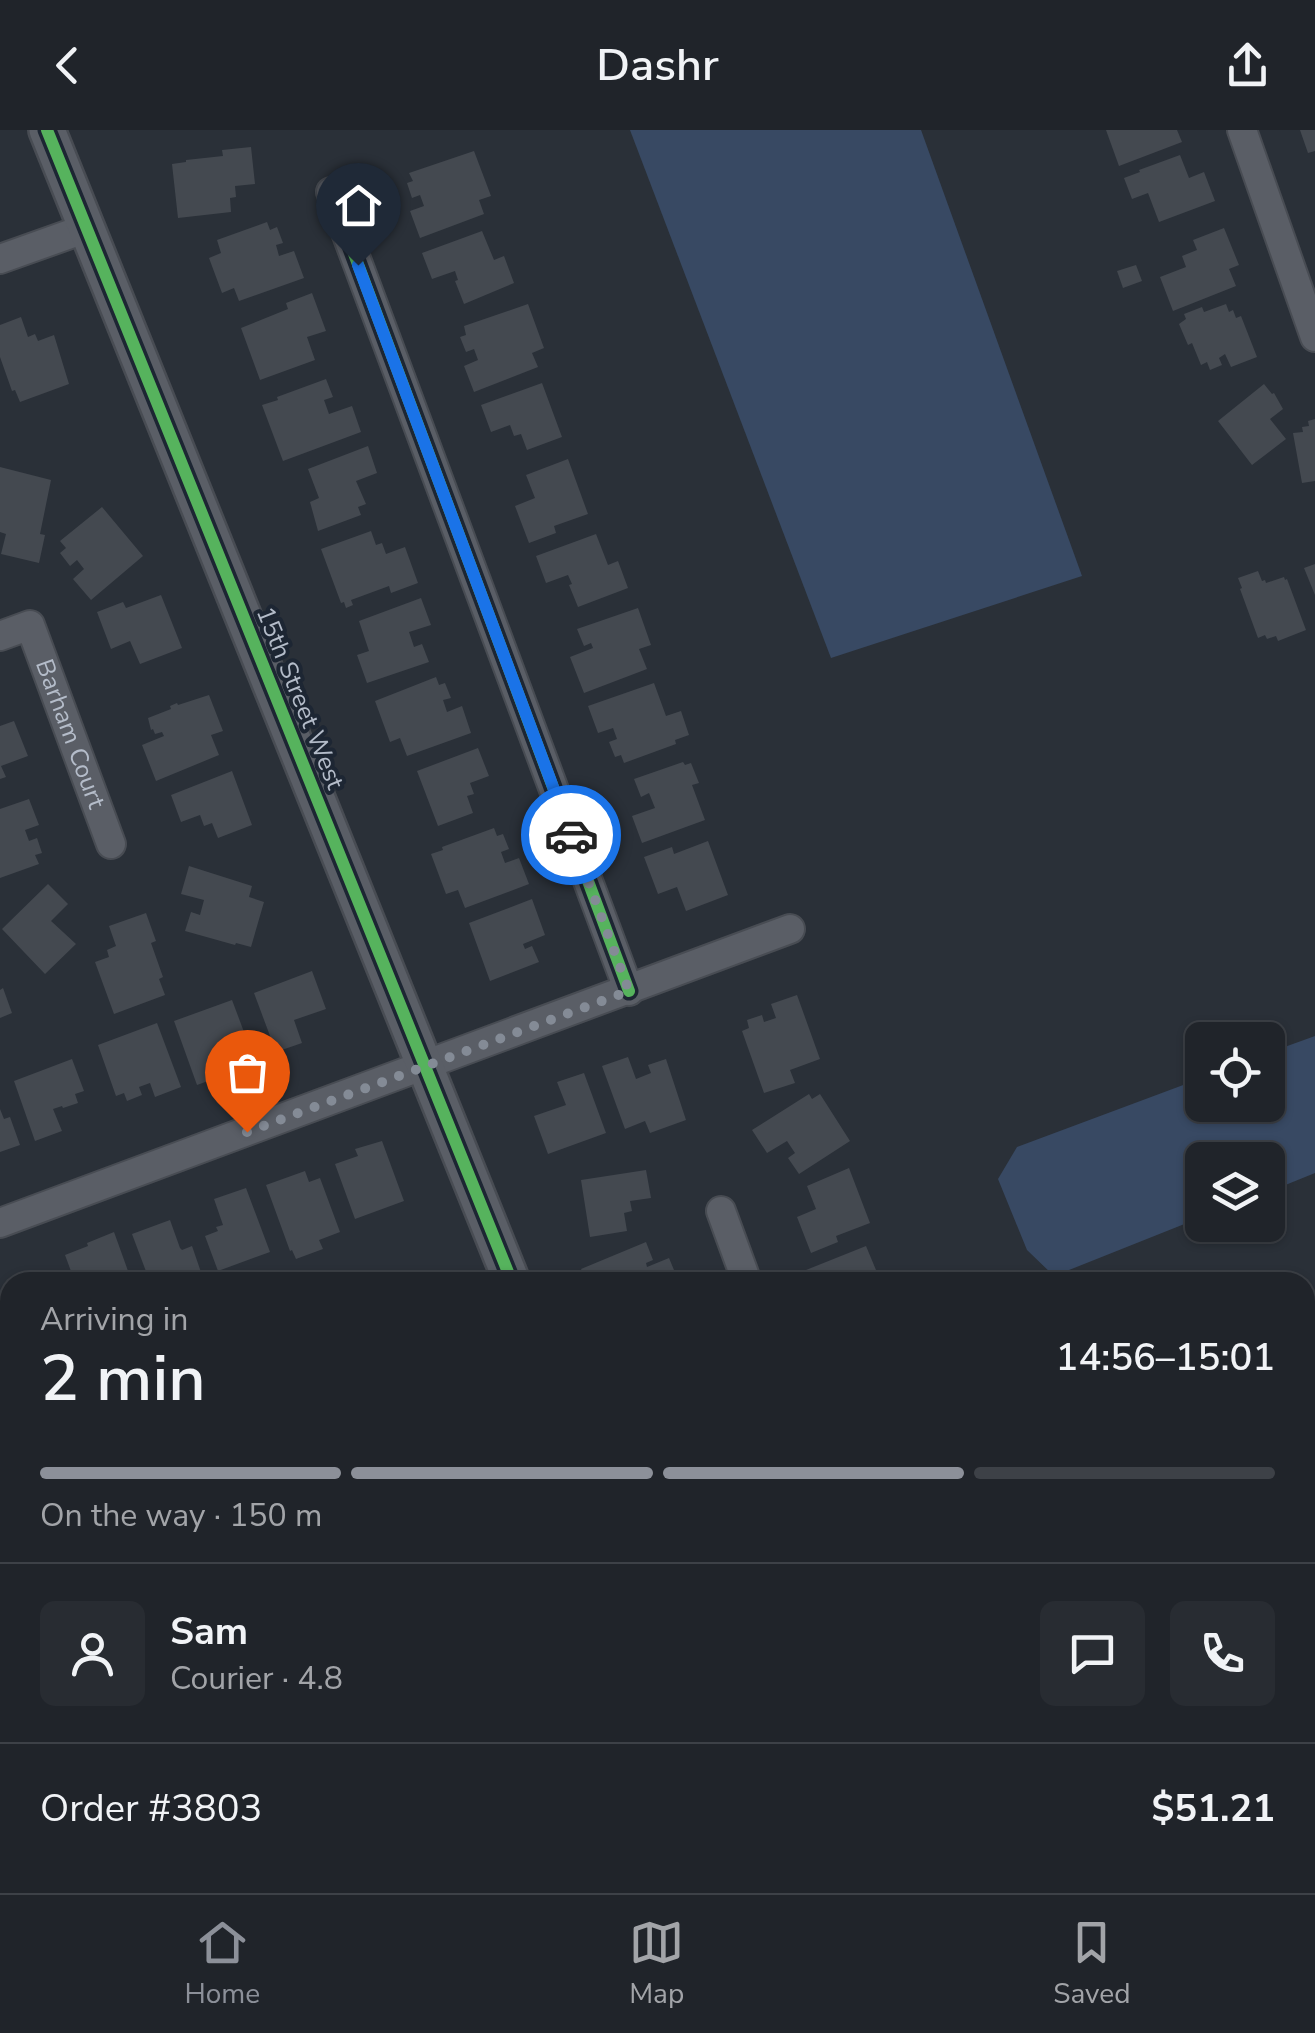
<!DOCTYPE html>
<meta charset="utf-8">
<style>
body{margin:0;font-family:"Nunito Sans",sans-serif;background:#282c32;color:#f1f3f6;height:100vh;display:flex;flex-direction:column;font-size:38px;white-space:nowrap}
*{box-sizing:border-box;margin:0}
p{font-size:32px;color:#a2a4a8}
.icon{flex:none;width:55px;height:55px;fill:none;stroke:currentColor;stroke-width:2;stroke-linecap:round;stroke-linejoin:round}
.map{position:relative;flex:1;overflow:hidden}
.side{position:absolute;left:0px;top:1142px;width:1315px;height:622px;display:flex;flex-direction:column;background:#20242a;border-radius:30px 30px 0 0;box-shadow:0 2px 8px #0004,0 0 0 2px #3d4147}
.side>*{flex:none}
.tools{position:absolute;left:1185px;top:892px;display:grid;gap:20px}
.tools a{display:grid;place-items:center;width:100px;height:100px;border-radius:15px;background:#20242a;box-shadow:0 2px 8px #0004,0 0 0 2px #3d4147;font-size:50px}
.pin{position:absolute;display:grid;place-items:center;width:85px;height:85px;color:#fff;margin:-102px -42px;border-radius:50% 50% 50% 0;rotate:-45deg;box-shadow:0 0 10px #0007}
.pin .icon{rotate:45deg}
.courier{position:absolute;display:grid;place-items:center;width:100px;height:100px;margin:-50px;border:8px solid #1a73e8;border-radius:50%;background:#fff;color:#222;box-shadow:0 2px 12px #0007}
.summary em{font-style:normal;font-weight:600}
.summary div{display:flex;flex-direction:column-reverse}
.summary{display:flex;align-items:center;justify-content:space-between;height:170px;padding:0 40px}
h1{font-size:65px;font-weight:600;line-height:75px}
.bar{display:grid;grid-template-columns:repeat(4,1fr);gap:15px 10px;align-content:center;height:120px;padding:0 40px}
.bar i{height:12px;border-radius:8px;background:#3d4147}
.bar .active{background:#8c9099}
.bar p{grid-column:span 4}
.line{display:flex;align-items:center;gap:25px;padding:0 40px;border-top:2px solid #3d4147}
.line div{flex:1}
.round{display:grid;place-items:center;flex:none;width:105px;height:105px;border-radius:15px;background:#282c32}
header{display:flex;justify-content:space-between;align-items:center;height:130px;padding:0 40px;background:#20242a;font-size:45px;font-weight:600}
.dock{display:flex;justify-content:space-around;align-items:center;height:140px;border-top:2px solid #3d4147;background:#20242a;font-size:28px;color:#a2a4a8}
.dock a{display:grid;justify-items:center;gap:5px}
.dock .active{color:#8c9099}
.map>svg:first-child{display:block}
.water{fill:#384963}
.building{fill:#444950}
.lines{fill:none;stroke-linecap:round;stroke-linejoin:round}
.minor-casing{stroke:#484c53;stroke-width:32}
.tertiary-casing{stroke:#484c53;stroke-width:40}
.minor{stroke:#5a5e66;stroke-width:28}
.tertiary{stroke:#5a5e66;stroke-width:35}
.cycleway-casing{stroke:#1d2633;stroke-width:19}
.cycleway{stroke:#56b35d;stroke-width:12}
.done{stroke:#848b96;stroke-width:10;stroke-dasharray:0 18}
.route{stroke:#1a73e8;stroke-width:12}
.labels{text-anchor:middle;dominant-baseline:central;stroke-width:8;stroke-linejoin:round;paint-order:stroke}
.street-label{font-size:25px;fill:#b4bcc9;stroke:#1d2633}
</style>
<header><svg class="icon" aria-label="back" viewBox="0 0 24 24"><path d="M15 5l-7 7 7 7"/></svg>Dashr<svg class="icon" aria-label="share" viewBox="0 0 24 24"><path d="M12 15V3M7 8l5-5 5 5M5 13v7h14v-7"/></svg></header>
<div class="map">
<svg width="1315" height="1763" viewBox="0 0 1315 1763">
<rect width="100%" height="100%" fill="#2a3038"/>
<g class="water">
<polygon points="630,0 921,0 1082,446 831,528"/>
<polygon points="1315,906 1315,1043 1268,1062 1268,1030 1202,1030 1202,1087 1054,1146 1027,1120 998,1049 1017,1017 1202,948 1202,975 1268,975 1268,923"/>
</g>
<g class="building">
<polygon points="1106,0 1177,0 1182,12 1119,36"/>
<polygon points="1300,0 1315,0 1315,21 1308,23"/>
<polygon points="251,17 255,54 235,56 236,67 230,68 231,82 178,88 172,34 186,32 186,30 223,26 222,20"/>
<polygon points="474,21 491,66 479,70 484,84 420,108 410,81 424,76 420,65 412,68 407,53 413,51 409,43"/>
<polygon points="1180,25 1189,48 1204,42 1215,71 1159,92 1148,63 1132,69 1124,48 1140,42 1139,40"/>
<polygon points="267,92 270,100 277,97 283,113 276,115 279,126 294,121 304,148 239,171 234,158 222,163 209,128 221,123 217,110"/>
<polygon points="1224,98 1239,135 1229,139 1236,156 1173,181 1160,147 1186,137 1182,126 1197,120 1193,110"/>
<polygon points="482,101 494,130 504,126 514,153 464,174 455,151 458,150 455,141 432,149 422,123"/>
<polygon points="1136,135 1142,151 1123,158 1117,141"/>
<polygon points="312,163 326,201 307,207 315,230 260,250 241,198 288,179 286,173"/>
<polygon points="528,174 544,218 532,223 538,237 474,262 464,236 478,230 474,219 466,222 460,207 466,205 464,196"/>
<polygon points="1226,174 1229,182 1233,180 1236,188 1241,186 1257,227 1231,237 1225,224 1219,228 1222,235 1210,240 1207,232 1201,235 1192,213 1188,215 1179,194 1186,189 1184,184 1202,177 1204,182"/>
<polygon points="21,187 28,207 35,204 38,211 54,205 69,254 20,272 15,260 12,261 0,227 0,195"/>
<polygon points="326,249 333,267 324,270 329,284 352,276 361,302 283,331 262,275 278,270 277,267"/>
<polygon points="542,253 562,307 527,320 521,304 514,306 510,295 491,302 481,275"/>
<polygon points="1264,254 1272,264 1274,263 1283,279 1270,289 1286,309 1252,335 1218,291"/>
<polygon points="1315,289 1315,351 1302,353 1293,303 1303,302 1302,297 1309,296 1308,291"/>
<polygon points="368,316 377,343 356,351 366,374 358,377 361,385 318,401 310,372 319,368 308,339"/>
<polygon points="568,329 588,384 554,396 556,403 529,413 515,376 535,368 526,345"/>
<polygon points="0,337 51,350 40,404 45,405 39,433 1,424 6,404 0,402"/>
<polygon points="102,377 143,426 91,470 73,449 84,439 77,430 70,436 60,423 66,418 60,411"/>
<polygon points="371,401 376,415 382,413 386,424 405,417 418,453 391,463 389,456 351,470 353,475 346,478 344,472 341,473 321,419"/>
<polygon points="596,404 608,435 618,431 628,458 578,477 569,455 572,454 568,445 546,453 536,426"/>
<polygon points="1315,434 1315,465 1304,438"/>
<polygon points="1258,441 1262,451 1265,450 1266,453 1284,447 1285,450 1287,449 1306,500 1278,511 1276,506 1267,509 1265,505 1258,508 1240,459 1242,458 1238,448"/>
<polygon points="161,465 182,518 140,534 130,511 111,519 97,482 123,472 126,478"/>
<polygon points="421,468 431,495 409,502 414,517 422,514 429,532 367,553 357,525 369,521 359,491"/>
<polygon points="638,478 651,515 639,519 647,539 584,563 570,527 593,518 591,513 584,516 577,499"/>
<polygon points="436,547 439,555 445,553 451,568 443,570 447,582 462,576 471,603 407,626 400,608 390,612 375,571"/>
<polygon points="654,553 666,586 681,581 689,605 675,610 676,614 624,633 621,625 615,627 609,612 617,609 613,598 598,603 588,576"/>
<polygon points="209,565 223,601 211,605 219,625 156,651 142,615 164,606 162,602 155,604 153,599 151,600 148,588 171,579 170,576 177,573 178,575"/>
<polygon points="14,591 28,626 1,636 6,647 0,649 0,596"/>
<polygon points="478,618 489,646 470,653 474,664 467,666 473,683 438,696 417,641"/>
<polygon points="683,632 685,635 691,633 699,653 692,655 705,690 642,713 632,686 655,678 649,663 641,667 634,649"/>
<polygon points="232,641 252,695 218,708 212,693 204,696 200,685 181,692 171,665"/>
<polygon points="29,669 39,695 25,700 29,711 37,708 42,723 35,725 39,734 0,748 0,679"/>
<polygon points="494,698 497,706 503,704 509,719 501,722 505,733 519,728 529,754 465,778 458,760 446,764 431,724 443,720 442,717"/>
<polygon points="708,711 728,765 686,781 677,757 658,764 644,727 672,717 674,724"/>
<polygon points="189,736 252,756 249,767 264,772 251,817 236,813 235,815 185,801 191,782 200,785 204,770 181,764"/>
<polygon points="48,754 68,774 51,791 76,814 45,844 2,799"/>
<polygon points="532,769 545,805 523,814 525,819 532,816 539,832 490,851 469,793"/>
<polygon points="146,783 156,811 151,813 163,847 159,849 165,865 114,884 95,832 109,827 107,820 116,816 109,796"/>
<polygon points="312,841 326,879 294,890 302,913 276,922 254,863"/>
<polygon points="3,858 12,883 0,888 0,860"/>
<polygon points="797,865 820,929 790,940 795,953 764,963 742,901 749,898 747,890 762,885 764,892 776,888 771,874"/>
<polygon points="232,870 250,918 232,924 230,917 225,919 233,942 197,955 174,891"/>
<polygon points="157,893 181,957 155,967 150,953 139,957 142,965 127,971 124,963 116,966 98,915"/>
<polygon points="628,927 636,949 651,943 648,935 666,929 686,990 650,1003 645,991 625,999 602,936"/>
<polygon points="72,929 84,961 75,964 78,973 63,978 62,976 53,979 62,1001 35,1011 14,951"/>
<polygon points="584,943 606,1003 548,1024 534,986 566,975 557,952"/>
<polygon points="809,964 812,969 820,964 850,1011 799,1044 788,1028 795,1023 787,1011 767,1023 752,1000"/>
<polygon points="0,979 4,989 10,987 20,1015 0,1022"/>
<polygon points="382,1011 404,1071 355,1089 335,1034 358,1026 355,1019"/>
<polygon points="849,1038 870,1093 836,1106 838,1112 811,1123 797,1087 816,1079 807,1056"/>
<polygon points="646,1040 651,1068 630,1071 632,1081 624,1083 627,1101 590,1107 581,1050"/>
<polygon points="305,1041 309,1052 320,1048 340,1102 319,1110 323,1119 296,1129 292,1120 290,1121 266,1055"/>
<polygon points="246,1058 270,1122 218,1141 205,1106 218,1101 216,1097 223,1095 214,1069"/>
<polygon points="170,1090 180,1118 182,1120 192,1116 203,1148 191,1152 150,1152 132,1104"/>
<polygon points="114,1102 132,1152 75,1152 65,1125 88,1116 87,1113"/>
<polygon points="646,1112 653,1130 646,1133 647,1137 669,1128 679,1152 587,1152 581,1139"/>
<polygon points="866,1116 881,1152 806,1152 801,1142"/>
<polygon points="1315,1185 1315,1225 1305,1229 1305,1188"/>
<polygon points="10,1291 10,1358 9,1358 0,1334 0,1299 4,1298 2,1294"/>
<polygon points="1305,1411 1315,1437 1315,1452 1305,1456"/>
<polygon points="10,1490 10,1540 0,1544 0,1498 6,1496 5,1492"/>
<polygon points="1315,1503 1315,1554 1305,1558 1305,1507"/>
<polygon points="10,1590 10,1652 0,1626 0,1594"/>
<polygon points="10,1667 10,1702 0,1671"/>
<polygon points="51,1755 100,1755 103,1763 54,1763"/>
<polygon points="237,1755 307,1755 310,1761 304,1763 236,1763 234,1758 238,1757"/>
<polygon points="375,1755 438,1755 429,1759 431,1762 448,1755 463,1755 466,1763 378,1763"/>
<polygon points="621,1755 642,1755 645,1763 601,1763"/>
<polygon points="847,1755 928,1755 909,1763 843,1763 840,1758"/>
<polygon points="1082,1755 1120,1755 1123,1763 1062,1763"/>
<polygon points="1186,1755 1242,1755 1243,1758 1230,1763 1189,1763"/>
</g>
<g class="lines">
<g class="minor-casing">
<g id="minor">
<polyline points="1242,0 1315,207"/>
<polyline points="331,62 629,861"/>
<polyline points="0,129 87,98"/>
<path id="s1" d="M0,506L30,495L111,714"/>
<polyline points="721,1081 747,1152"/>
<polyline points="0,1093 790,799"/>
<polyline points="1305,1326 1315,1322"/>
<polyline points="0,1427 10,1424"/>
<polyline points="1305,1656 1315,1652"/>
<polyline points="1305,1695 1315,1720"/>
<polyline points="165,1755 168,1763"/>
<polyline points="535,1755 538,1763"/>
<polyline points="986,1755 989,1763"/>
</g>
</g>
<g class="tertiary-casing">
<g id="tertiary">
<polyline points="47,0 512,1152"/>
<polyline points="756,1755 759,1763"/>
</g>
</g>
<use href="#minor" class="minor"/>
<use href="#tertiary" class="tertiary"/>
<g class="cycleway-casing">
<g id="cycleway">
<polyline points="47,0 512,1152"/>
<polyline points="331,62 629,861"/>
</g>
</g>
<use href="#cycleway" class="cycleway"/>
</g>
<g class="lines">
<polyline class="done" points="247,1002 629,861 571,705"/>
<polyline class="route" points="358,135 571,705"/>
</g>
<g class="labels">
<g class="street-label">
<text transform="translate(300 568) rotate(68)">15th Street West</text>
<text stroke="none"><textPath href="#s1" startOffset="148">Barham Court</textPath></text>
</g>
</g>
</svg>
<div class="tools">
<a><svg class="icon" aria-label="locate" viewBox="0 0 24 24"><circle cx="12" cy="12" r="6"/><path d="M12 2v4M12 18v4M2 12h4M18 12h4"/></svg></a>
<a><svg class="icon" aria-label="layers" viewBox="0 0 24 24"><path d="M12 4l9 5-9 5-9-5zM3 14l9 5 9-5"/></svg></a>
</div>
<div class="pin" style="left:247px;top:1002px;background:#ea580c"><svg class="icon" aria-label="bag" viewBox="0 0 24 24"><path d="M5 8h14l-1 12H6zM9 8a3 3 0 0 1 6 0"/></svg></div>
<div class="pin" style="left:358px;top:135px;background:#1f2937"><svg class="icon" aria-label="home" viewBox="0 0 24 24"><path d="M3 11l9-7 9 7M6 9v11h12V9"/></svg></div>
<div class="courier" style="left:571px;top:705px"><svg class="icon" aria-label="car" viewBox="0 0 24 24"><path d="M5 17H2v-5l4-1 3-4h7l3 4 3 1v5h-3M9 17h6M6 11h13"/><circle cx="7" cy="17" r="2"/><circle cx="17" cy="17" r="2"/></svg></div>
<section class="side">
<div class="summary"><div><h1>2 min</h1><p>Arriving in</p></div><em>14:56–15:01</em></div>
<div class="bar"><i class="active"></i><i class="active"></i><i class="active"></i><i></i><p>On the way · 150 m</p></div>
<div class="line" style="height:180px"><a class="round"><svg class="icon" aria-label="person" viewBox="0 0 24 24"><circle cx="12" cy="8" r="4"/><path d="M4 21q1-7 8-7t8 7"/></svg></a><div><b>Sam</b><p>Courier · 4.8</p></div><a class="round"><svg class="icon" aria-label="chat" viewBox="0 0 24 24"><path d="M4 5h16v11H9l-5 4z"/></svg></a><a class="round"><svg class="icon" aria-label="phone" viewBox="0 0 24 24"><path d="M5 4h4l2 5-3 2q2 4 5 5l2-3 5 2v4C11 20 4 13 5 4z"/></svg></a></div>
<div class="line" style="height:130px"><div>Order #3803</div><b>$51.21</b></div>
</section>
</div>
<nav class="dock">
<a class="active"><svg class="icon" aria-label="home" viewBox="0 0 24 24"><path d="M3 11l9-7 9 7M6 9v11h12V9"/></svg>Home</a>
<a><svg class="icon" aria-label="map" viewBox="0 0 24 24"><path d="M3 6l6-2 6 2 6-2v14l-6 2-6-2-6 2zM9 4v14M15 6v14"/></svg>Map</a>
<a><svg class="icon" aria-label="saved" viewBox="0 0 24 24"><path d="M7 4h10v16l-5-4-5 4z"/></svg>Saved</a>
</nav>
